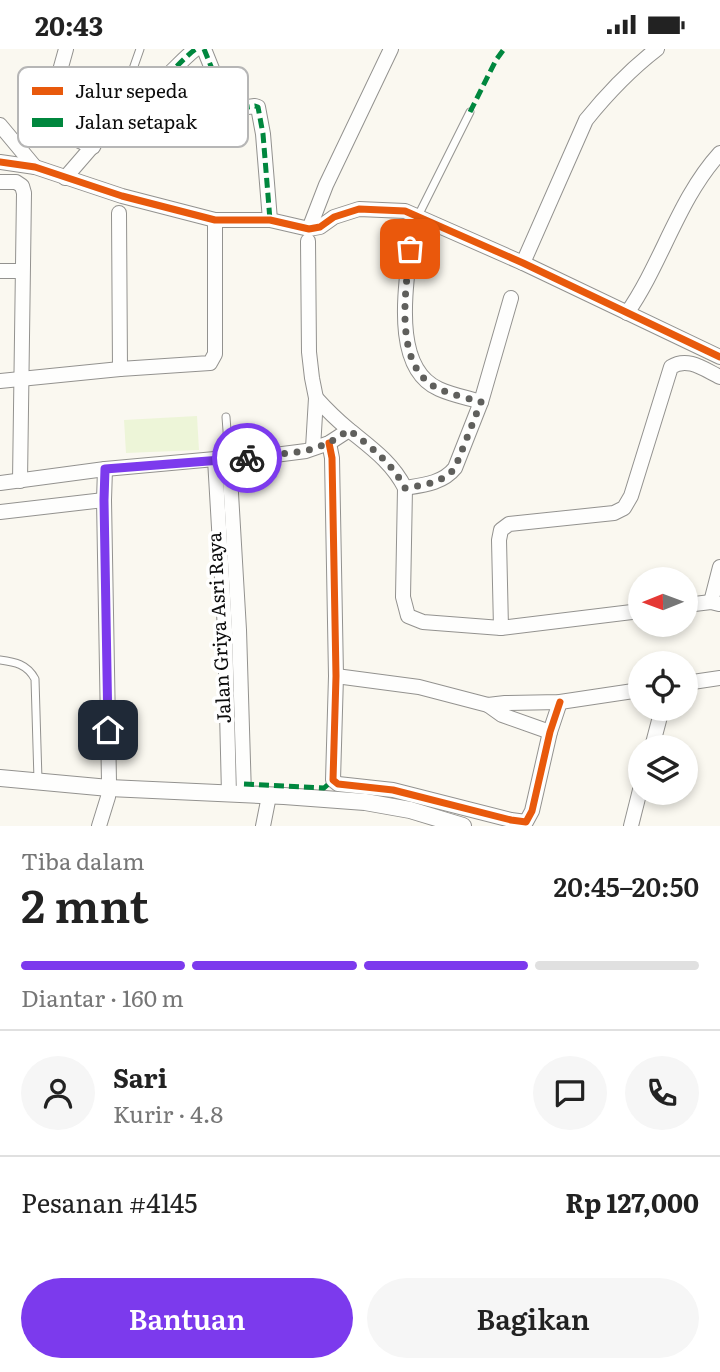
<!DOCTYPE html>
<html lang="id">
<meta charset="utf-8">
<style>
body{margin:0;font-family:Literata,serif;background:#f6f6f6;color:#222;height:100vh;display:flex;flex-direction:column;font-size:26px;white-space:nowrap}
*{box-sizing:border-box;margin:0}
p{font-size:23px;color:#767676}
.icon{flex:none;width:38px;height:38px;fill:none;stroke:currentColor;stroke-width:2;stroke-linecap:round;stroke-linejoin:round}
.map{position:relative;height:777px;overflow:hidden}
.side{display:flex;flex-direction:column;background:#fff;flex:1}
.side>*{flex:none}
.needle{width:46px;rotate:269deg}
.buttons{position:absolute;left:628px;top:518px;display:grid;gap:14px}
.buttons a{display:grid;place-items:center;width:70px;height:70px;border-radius:50%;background:#fff;box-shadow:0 4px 10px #0003;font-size:35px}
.pin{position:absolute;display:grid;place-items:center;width:60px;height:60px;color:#fff;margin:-30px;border-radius:14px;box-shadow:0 4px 10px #0006}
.courier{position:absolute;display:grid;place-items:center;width:70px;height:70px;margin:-35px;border:5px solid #7c3aed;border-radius:50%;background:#fff;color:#222;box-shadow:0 2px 9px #0007}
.overview em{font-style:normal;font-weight:600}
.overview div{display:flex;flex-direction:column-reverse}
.overview{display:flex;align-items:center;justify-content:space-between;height:119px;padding:0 21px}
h1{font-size:46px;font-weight:600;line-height:52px}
.bar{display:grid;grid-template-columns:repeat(4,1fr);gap:10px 7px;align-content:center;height:84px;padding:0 21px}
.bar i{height:9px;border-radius:5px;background:#e0e0e0}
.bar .current{background:#7c3aed}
.bar p{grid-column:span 4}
.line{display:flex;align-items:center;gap:18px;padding:0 21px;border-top:2px solid #e0e0e0}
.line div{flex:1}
.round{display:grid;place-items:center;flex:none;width:74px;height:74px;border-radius:37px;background:#f6f6f6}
.button{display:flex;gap:14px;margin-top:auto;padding:14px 21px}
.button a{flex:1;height:80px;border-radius:42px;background:#7c3aed;color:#fff;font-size:28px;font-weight:600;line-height:80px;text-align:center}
.button a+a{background:#f6f6f6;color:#222}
.status{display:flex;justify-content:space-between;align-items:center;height:49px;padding:0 35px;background:#fff;direction:ltr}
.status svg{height:19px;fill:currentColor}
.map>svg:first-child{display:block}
.pitch{fill:#edf5d8}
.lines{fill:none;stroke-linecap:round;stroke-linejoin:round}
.service-casing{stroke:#93928f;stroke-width:9}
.minor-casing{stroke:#93928f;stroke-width:16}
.tertiary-casing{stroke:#93928f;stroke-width:18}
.service{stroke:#fefefd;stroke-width:7}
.minor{stroke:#fefefd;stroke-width:14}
.tertiary{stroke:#fefefd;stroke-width:16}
.quiet{stroke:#00873e;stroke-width:5;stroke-dasharray:10 5;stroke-linecap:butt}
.cycleway-casing{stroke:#fff;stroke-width:11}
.cycleway{stroke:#e8590c;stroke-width:7}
.done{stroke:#5f5f5c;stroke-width:7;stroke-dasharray:0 12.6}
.route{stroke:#7c3aed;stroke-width:9}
.labels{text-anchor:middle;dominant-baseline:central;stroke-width:7;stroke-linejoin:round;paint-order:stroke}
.street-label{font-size:19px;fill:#0c0c0c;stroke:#fff}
.key{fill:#fff;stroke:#b6b6b6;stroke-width:2}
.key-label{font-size:19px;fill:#0c0c0c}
</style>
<div class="status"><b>20:43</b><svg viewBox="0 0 49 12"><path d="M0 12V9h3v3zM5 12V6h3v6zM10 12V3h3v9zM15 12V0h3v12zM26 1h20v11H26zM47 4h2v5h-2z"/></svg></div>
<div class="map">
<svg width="720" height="777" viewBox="0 0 720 777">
<rect width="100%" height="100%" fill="#faf8f0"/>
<polygon class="pitch" points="197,367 199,401 126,404 124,371"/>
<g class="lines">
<g class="service-casing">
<g id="service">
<polyline points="127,37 140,0"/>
<polyline points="418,167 470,63"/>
<polyline points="226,368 229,409"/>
<path d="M0,611C15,613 27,615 35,630L38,731"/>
</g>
</g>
<g class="minor-casing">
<g id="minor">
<path d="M66,0L49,61C53,84 74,89 93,98"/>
<polyline points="204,0 227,57 233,60 255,57 258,58 263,85 270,171"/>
<polyline points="0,76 35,118"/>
<polyline points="104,80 143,63"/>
<polyline points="0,113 35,118 122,147 215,171 270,171 309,180 320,178 334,168 359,160 405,162 523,214 720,308"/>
<path d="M65,129L97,92L117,53L127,37C132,39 138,43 143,43C156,43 183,8 196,0"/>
<polyline points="0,133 16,133 22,137 24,144 20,432"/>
<polyline points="119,164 120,320"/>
<polyline points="309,180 326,136 391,0"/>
<polyline points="308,192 309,303 312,329 316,349 313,399"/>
<path d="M523,214L586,71C607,45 631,20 657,0"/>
<polyline points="0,222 22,222"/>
<path d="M627,264C662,214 678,150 720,104"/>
<polyline points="0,332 120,320 210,314 215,305 215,171"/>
<path d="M316,349C326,360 336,370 348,380C370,398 392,413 405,439L403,548L408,567L423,573L501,579L640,562"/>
<polyline points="481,353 511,249"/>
<polyline points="329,394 332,409 336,627 333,731 338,735 393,741 511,771 526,773 532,762 550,683 560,653"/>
<polyline points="215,410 225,581 229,745"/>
<polyline points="229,410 239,581 244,746"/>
<polyline points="0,434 105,420 215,410 267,407 306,402 329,394 349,381"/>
<path d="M405,439C424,436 443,434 455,419L481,353C468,349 452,346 439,340C392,319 406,240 410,199"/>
<polyline points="0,463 104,451"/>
<polyline points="711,553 720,518"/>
<polyline points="686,556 711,553 719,555"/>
<path d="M501,579L499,491L501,481L509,475L614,464L624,459L631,447L671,318C688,307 705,321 720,328"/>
<polyline points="336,627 419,638 488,656 505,654 560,653 640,641"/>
<polyline points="686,634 720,629"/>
<polyline points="488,656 502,666 550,683"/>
<polyline points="652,698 662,660"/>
<polyline points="99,777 108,748 109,733 104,451 105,420"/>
<polyline points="263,777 269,747"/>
<polyline points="631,777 640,741"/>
</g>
</g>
<g class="tertiary-casing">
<polyline id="tertiary" points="0,729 109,739 284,747 365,753 410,761 463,777"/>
</g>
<use href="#service" class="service"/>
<use href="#minor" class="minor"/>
<use href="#tertiary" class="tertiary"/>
<g class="quiet">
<polyline points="204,0 227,57 233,60 255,57 258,58 263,85 270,171"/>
<path d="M127,37C132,39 138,43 143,43C156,43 183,8 196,0"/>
<polyline points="470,63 496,11 504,0"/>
<polyline points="244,735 324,739 333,731"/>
</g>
<g class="cycleway-casing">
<g id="cycleway">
<polyline points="0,113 35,118 122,147 215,171 270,171 309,180 320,178 334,168 359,160 405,162 523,214 720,308"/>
<polyline points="329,394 332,409 336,627 333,731 338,735 393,741 511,771 526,773 532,762 550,683 560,653"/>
</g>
</g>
<use href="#cycleway" class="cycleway"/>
</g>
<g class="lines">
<path class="done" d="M247,409L306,402L329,394L349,381C371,398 392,414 405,439C424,436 442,434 455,419L481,353C468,349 452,346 439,340C392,319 406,240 410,200"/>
<polyline class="route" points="108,681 104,451 105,420 247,409"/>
</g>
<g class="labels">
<g class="street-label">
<text transform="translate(218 579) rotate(-93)">Jalan Griya Asri Raya</text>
</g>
</g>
<rect x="18" y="18" width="230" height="80" rx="10" class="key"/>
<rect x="32" y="38" width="31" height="8" fill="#e8590c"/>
<rect x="32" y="69" width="31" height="9" fill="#00873e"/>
<g class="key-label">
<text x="75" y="49">Jalur sepeda</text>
<text x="75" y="80">Jalan setapak</text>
</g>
</svg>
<div class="buttons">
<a><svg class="needle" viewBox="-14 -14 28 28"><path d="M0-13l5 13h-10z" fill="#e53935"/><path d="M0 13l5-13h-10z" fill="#767676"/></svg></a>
<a><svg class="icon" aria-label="locate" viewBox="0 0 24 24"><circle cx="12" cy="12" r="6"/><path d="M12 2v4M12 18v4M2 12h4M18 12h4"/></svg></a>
<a><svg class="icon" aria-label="layers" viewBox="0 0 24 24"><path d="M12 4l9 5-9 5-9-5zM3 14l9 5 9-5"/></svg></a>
</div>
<div class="pin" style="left:410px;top:200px;background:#ea580c"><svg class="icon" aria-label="bag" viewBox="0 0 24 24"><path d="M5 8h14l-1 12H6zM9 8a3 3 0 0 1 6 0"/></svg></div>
<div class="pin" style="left:108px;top:681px;background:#1f2937"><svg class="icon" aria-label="home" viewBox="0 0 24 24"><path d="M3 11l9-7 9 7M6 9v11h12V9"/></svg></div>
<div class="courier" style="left:247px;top:409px"><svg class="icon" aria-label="bike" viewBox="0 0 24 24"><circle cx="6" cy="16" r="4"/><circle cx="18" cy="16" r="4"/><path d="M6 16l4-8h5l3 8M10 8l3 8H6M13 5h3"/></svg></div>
</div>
<section class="side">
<div class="overview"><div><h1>2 mnt</h1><p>Tiba dalam</p></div><em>20:45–20:50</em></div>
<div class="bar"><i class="current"></i><i class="current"></i><i class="current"></i><i></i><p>Diantar · 160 m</p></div>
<div class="line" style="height:126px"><a class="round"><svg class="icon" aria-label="person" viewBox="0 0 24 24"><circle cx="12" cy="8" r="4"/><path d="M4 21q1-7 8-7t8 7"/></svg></a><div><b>Sari</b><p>Kurir · 4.8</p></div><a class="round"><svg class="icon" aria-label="chat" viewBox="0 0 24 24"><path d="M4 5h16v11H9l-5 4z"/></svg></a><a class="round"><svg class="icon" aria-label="phone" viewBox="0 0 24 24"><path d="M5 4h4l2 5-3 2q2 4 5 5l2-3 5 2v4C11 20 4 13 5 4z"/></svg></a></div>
<div class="line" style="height:91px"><div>Pesanan #4145</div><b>Rp 127,000</b></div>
<div class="button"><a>Bantuan</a><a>Bagikan</a></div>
</section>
